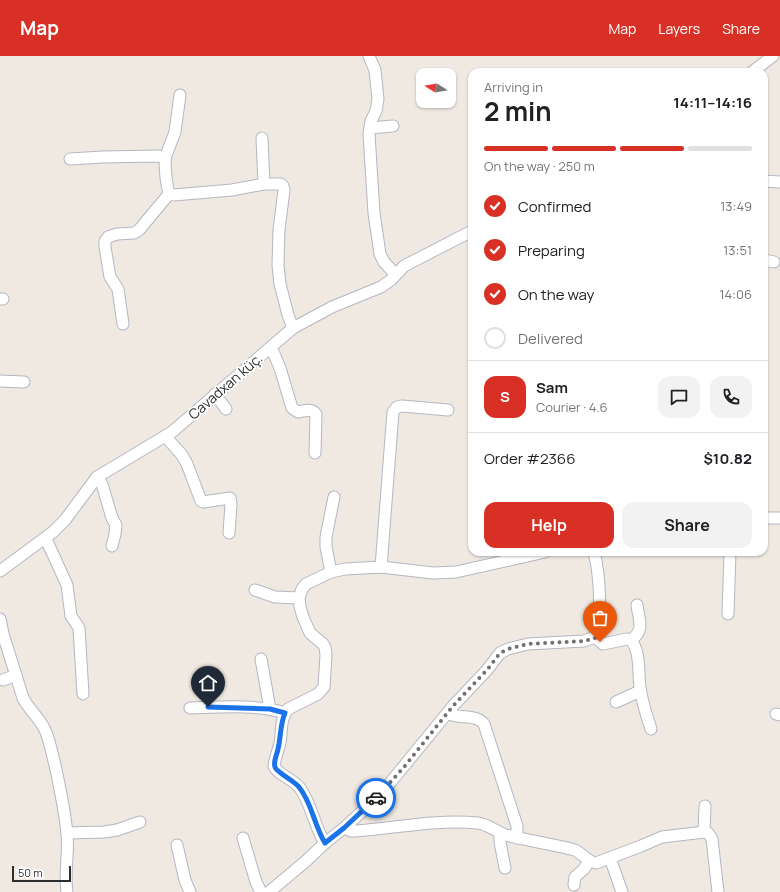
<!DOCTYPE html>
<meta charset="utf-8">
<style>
body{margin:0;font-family:Manrope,sans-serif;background:#f2f2f2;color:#202124;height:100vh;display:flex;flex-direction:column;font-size:15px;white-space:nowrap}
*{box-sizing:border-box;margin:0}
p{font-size:13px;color:#757577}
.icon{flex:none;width:22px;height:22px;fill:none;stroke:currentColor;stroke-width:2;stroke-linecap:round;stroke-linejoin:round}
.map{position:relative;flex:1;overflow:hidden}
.sheet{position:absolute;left:468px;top:12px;width:300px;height:488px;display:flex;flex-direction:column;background:#fff;border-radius:12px;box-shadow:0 1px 3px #0004}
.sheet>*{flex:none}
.needle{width:26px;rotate:281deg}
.buttons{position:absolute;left:416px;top:12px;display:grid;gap:8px}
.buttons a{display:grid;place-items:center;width:40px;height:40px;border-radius:8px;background:#fff;box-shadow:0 1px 3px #0004;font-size:20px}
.scale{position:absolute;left:12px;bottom:10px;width:59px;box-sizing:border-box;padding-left:4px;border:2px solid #2e2e2e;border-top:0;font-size:11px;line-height:14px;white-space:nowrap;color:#2e2e2e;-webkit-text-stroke:3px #fff;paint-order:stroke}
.pin{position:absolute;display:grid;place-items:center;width:34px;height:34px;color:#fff;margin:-41px -17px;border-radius:50% 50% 50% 0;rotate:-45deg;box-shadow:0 0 4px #0007}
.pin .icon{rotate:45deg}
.courier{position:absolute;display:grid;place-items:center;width:40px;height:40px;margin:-20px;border:3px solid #1a73e8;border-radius:50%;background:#fff;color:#222;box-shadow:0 1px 5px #0007}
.head em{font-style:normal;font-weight:700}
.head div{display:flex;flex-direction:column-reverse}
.head{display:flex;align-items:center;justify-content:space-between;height:68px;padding:0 16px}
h1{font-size:26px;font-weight:700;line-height:30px}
.bar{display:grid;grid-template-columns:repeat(4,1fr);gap:6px 4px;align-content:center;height:48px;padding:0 16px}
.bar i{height:5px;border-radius:3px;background:#e0e0e0}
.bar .on{background:#d93025}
.bar p{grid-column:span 4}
.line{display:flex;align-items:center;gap:10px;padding:0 16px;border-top:1px solid #e0e0e0}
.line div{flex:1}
.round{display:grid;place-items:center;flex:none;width:42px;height:42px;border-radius:12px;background:#f2f2f2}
ol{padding:0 16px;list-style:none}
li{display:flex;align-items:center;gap:12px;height:44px}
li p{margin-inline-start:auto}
li .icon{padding:4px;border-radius:50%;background:#d93025;color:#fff;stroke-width:4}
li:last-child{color:#757577}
li i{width:22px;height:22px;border:2px solid #e0e0e0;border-radius:50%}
.button{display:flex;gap:8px;margin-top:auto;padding:8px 16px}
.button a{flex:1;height:46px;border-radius:12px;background:#d93025;color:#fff;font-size:16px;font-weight:700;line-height:46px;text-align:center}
.button a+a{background:#f2f2f2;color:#202124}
header{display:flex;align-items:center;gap:24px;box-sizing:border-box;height:56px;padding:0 20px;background:#d93025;color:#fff}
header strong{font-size:19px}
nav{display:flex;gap:22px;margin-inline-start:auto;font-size:14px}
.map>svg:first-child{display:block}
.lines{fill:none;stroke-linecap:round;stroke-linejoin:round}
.minor-casing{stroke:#b4b7c1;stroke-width:13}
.minor{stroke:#fff;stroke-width:11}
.done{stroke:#726f6d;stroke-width:4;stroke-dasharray:0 7.2}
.route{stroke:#1a73e8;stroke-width:5}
.labels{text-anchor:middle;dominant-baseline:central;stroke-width:3.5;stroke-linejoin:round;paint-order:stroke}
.street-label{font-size:14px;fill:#2e2e2e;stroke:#fff}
</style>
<header>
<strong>Map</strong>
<nav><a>Map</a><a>Layers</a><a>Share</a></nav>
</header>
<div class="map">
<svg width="780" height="836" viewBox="0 0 780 836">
<rect width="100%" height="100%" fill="#efe9e1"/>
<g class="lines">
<g class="minor-casing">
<g id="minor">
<polyline points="369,0 375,14 378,43 376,55 371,65 369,78 374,157 380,198 384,206 395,218"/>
<polyline points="752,16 773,0"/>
<polyline points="370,72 393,70"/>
<polyline points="262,82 264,128"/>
<polyline points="165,102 175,76 180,39"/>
<path d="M70,103L102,101L158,100L165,102C165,114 166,126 169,138L174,139L232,134L264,128H281L283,130L284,134L279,174L278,209L280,228L288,259L293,272"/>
<polyline points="764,125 780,126"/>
<polyline points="764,204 774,206"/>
<polyline points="0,243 3,243"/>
<polyline points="123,268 118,233 110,221 105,191 105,185 108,181 117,178 134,177 139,174 169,138"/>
<path d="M271,291L280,312L292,352L298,356C304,355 312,352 316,358L315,397"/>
<polyline points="0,325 24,326"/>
<polyline points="215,338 226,353"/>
<polyline points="165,380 182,399 187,408 201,445 203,446 230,442 231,448 229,477"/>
<polyline points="97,421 102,428 112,462 116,469 115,478 112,490"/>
<polyline points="764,462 780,462"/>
<polyline points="46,483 67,529 71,560 79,572 83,638"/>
<polyline points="381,511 393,356 397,351 402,350 448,354"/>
<polyline points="0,515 53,476 65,464 97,421 172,376 293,272 332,251 381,231 391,224 404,210 472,175"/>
<polyline points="331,516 326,491 326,481 334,441"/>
<polyline points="255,534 275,541 299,542"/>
<polyline points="728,558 730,496"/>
<path d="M0,563L3,578L23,642C29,654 40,662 45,674C50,685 52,698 55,709C60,732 65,755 67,778C69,798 64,817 67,836"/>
<path d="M595,581L603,588L627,583L631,584C642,598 637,620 641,637C643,649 647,661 651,673"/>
<path d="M631,584C645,574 639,565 637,549"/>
<polyline points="261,603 270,653"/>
<polyline points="3,624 16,619"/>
<polyline points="616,646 640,635"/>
<path d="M190,652C219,651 258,648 285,657"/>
<path d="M448,657C459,664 475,657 484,668L517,770V782"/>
<polyline points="776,658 780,659"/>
<path d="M344,772L351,775H355C397,772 435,763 478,767C488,768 496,776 506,779C529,785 552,788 575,794C583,798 587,806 596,807L641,790L662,781L704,776L708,777L712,783L718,836"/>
<polyline points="704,776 705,750"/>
<polyline points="67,777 104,776 117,774 140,766"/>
<polyline points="500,777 500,786 505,812"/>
<polyline points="243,782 256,826 261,836"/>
<path d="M325,787C314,770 312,749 300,732C293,723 277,718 274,710C275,702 278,695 280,687C282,676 280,663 288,653L318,638L324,631L326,599L325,591L323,588L310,577L303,561L300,551L299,542L302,533L306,528L331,516L345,513L381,511L433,517L456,516L545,496"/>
<polyline points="177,789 185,824 190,836"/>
<polyline points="610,802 622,836"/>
<polyline points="574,829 575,821 584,813 589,805"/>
<path d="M269,836L306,805L325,787L344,772L381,738L453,650L487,614L500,597L508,593L528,588L584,585L595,581C602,559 600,519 594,496"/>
</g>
</g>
<use href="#minor" class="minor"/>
</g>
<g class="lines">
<polyline class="done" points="376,742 404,711 453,650 487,614 500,597 508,593 528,588 584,585 595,582 600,586"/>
<path class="route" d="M208,651L270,653L285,657C280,668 281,681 278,693C277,699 273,705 275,711C276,716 293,724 299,731C312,747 314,769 325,787L344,772L376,742"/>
</g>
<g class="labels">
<g class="street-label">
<text transform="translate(225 330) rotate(-41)">Cavadxan küç.</text>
</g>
</g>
</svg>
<div class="buttons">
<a><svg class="needle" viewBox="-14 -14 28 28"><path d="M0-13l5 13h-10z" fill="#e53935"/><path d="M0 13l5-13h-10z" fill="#757577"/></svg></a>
</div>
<div class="scale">50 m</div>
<div class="pin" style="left:600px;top:586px;background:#ea580c"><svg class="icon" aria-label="bag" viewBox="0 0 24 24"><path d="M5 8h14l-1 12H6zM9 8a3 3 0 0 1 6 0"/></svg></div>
<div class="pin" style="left:208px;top:651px;background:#1f2937"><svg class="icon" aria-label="home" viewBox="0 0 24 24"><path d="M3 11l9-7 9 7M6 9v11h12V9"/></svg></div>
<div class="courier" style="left:376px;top:742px"><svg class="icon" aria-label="car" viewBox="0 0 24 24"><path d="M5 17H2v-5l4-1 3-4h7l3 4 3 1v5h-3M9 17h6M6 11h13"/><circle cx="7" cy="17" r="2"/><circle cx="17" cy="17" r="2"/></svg></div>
<section class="sheet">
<div class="head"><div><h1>2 min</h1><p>Arriving in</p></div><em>14:11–14:16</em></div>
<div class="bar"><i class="on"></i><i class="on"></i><i class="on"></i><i></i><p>On the way · 250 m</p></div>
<ol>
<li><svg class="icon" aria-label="check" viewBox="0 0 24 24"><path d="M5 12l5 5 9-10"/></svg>Confirmed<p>13:49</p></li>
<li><svg class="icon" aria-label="check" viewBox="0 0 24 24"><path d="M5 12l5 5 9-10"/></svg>Preparing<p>13:51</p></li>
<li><svg class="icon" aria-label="check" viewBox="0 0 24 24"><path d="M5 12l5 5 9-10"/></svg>On the way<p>14:06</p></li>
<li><i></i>Delivered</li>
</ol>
<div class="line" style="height:72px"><b class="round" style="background:#d93025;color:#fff">S</b><div><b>Sam</b><p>Courier · 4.6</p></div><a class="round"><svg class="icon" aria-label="chat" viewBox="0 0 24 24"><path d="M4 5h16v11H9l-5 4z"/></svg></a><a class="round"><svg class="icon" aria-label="phone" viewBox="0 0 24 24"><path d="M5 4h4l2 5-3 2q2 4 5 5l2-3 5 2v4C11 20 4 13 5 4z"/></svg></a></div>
<div class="line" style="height:52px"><div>Order #2366</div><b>$10.82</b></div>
<div class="button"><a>Help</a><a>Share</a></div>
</section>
</div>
